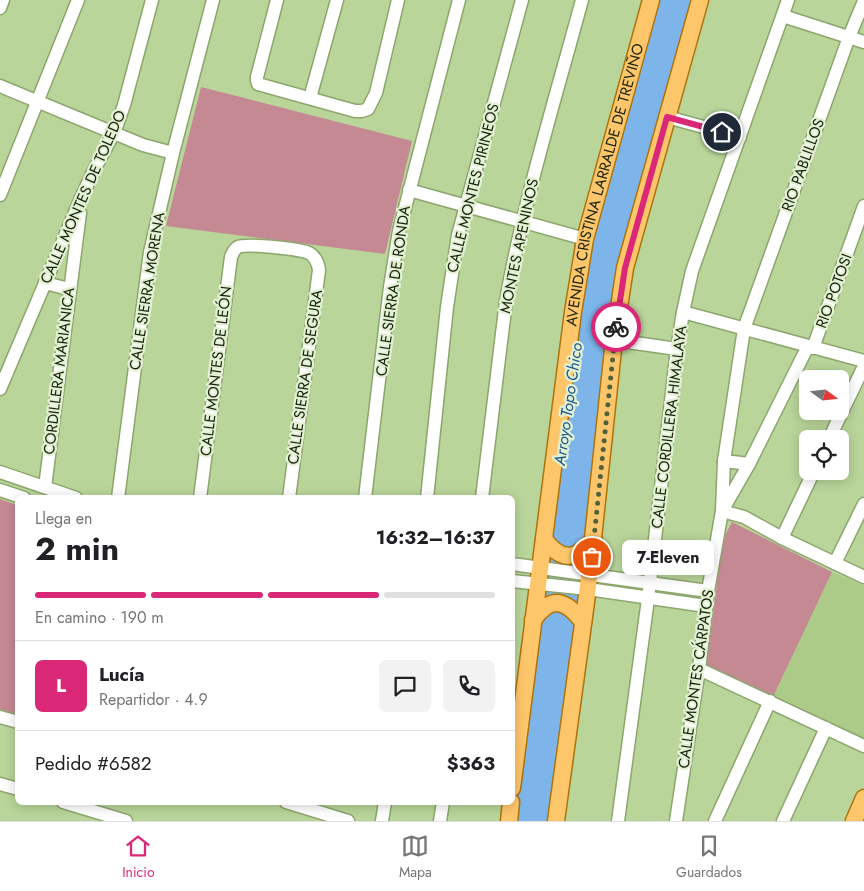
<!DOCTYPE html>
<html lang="es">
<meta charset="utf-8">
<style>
body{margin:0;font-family:Jost,sans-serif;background:#f2f2f2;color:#202124;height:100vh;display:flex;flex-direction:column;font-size:19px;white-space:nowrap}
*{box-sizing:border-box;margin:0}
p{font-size:16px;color:#757577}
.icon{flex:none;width:28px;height:28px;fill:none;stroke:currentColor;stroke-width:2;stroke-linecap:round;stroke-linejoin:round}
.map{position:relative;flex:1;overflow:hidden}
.drawer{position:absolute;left:15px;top:495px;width:500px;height:310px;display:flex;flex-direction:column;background:#fff;border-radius:8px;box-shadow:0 2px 12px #0003}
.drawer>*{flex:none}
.needle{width:32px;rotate:105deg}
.tools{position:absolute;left:799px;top:370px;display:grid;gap:10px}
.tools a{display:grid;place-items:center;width:50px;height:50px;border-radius:8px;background:#fff;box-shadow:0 2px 12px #0003;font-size:25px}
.pin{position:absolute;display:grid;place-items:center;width:42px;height:42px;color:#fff;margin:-21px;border:2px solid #fff;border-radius:50%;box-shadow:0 1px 5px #0007}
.courier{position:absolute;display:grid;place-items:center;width:50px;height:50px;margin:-25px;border:4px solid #db2777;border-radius:50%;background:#fff;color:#222;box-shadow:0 1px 6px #0007}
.bubble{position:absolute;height:35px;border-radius:8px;background:#fff;box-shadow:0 2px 12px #0003;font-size:16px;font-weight:700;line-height:35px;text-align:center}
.overview em{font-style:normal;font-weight:700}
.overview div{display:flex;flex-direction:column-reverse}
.overview{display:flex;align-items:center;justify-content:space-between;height:85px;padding:0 20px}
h1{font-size:32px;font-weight:700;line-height:38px}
.bar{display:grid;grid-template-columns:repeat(4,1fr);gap:8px 5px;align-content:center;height:60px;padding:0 20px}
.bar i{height:6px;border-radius:4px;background:#e0e0e0}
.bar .on{background:#db2777}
.bar p{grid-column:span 4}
.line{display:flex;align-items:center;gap:12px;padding:0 20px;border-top:1px solid #e0e0e0}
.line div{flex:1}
.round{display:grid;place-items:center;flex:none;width:52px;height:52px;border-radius:8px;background:#f2f2f2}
.menu{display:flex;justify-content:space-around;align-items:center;height:70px;border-top:1px solid #e0e0e0;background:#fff;font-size:14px;color:#757577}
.menu a{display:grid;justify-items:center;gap:2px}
.menu .on{color:#db2777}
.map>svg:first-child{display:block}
.built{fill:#accb89}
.green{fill:#c58993}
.water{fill:#7db5eb}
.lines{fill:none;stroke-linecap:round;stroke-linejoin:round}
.minor-casing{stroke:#8ca66d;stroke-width:15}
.major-casing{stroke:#ad740a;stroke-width:19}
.minor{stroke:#fff;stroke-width:12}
.major{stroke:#fec66b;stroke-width:16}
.done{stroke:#50613d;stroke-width:5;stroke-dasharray:0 9}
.route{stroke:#db2777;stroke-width:6}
.labels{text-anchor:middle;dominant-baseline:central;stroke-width:4.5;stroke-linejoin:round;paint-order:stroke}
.street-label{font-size:15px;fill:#18220b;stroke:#e2f1d3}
.water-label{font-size:16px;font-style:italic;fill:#1c578a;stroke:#e2f1d3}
</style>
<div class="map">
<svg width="864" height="821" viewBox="0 0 864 821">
<rect width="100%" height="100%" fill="#b9d59a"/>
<polygon class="built" points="832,572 864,586 864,739 773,697"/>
<g class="green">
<polygon points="201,87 412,141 385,254 166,226"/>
<polygon points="0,499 17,505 17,714 0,709"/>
<polygon points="732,522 832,572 773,697 706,665 723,539"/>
</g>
<polygon class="water" points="651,0 700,0 636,227 556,821 508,821 573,312"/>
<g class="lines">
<g class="minor-casing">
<g id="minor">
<polyline points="277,0 257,77 257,80 258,84 355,111 362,111 368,109 376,93 398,0"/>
<polyline points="0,8 3,0"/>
<polyline points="783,16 864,42"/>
<polyline points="0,86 143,145 173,153"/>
<polyline points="310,98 337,0"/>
<polyline points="667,117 740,137"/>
<polyline points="409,190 585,239"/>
<polyline points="0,195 78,0"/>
<polyline points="45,283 69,289"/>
<polyline points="683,312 864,361"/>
<polyline points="614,340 677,349"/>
<polyline points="808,346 749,464 722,511 744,517 782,538 864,577"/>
<polyline points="813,348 864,206"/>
<polyline points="0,389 82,196 96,166 114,133 124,105 152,0"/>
<polyline points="829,439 864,366"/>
<polyline points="724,461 749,464"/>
<polyline points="0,472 76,498"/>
<polyline points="45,487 80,213"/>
<polyline points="0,490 24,498"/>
<polyline points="118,498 150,252 173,153 213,0"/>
<path d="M200,498L231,257C233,253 234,249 238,247C246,243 301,249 309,253C316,257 318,263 319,270L289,498"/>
<polyline points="365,498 390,287 399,231 459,0"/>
<polyline points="427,498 447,307 458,235 522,0"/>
<path d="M482,498L506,301C524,199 555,100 582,0"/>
<polyline points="782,538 814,471"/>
<polyline points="835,563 864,504"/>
<polyline points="512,564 708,591"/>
<polyline points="512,581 588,589 706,606"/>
<polyline points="699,669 864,746"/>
<polyline points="0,717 18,722"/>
<polyline points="0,784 18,789"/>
<polyline points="63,802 126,821"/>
<polyline points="286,802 348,821"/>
<polyline points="382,821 385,802"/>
<polyline points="440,821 443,802"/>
<polyline points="618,821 648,599 677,349 683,312 692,271 788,0"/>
<polyline points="676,821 699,669 708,591 722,511 724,461 744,329 849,37 864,1"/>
<polyline points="715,821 770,701"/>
<polyline points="783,821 826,728"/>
</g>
</g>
<g class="major-casing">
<g id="major">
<path d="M544,539C552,550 565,561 578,553C584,550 589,544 594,540"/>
<path d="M533,620C551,595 565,599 583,622"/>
<path id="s1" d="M512,788L573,312L585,239L651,0"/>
<polyline points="509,821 511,802"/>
<polyline points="556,821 587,595 614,340 625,268 700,0"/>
<polyline points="854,821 864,798"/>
</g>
</g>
<use href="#minor" class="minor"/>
<use href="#major" class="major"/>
</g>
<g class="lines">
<polyline class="done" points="592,557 616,327"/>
<polyline class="route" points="616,327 625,268 667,117 722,132"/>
</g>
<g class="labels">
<g class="street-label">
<text transform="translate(803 165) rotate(-70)">RIO PABLILLOS</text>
<text stroke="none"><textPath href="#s1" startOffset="611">AVENIDA CRISTINA LARRALDE DE TREVIÑO</textPath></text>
<text transform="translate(473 188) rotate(-76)">CALLE MONTES PIRINEOS</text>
<text transform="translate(83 197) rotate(-66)">CALLE MONTES DE TOLEDO</text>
<text transform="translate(519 246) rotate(-78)">MONTES APENINOS</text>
<text transform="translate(147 291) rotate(-81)">CALLE SIERRA MORENA</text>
<text transform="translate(393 291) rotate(-82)">CALLE SIERRA DE RONDA</text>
<text transform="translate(834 291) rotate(-70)">RIO POTOSI</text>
<text transform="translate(59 371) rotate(-83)">CORDILLERA MARIANICA</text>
<text transform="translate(216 371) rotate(-83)">CALLE MONTES DE LEÓN</text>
<text transform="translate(305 377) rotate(-82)">CALLE SIERRA DE SEGURA</text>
<text transform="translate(669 427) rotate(-83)">CALLE CORDILLERA HIMALAYA</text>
<text transform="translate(696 679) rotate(-82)">CALLE MONTES CÁRPATOS</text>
</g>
<g class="water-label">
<text transform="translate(568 404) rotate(-82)">Arroyo Topo Chico</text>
</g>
</g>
</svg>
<div class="tools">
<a><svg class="needle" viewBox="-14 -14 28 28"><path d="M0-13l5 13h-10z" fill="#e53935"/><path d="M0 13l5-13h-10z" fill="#757577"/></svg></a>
<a><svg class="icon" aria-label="locate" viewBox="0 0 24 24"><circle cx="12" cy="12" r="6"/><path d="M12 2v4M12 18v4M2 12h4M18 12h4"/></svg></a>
</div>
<div class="pin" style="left:592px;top:557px;background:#ea580c"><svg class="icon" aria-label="bag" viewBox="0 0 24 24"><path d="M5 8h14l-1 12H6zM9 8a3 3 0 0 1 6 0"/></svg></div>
<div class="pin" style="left:722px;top:132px;background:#1f2937"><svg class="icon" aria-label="home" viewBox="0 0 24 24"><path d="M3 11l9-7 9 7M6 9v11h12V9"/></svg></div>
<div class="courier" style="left:616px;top:327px"><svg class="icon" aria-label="bike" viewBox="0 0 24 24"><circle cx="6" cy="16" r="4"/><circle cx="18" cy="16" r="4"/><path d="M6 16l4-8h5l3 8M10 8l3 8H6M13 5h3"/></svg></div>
<div class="bubble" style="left:622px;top:540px;width:92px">7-Eleven</div>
<section class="drawer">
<div class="overview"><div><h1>2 min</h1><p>Llega en</p></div><em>16:32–16:37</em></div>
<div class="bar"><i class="on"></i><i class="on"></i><i class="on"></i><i></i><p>En camino · 190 m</p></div>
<div class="line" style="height:90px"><b class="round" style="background:#db2777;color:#fff">L</b><div><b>Lucía</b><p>Repartidor · 4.9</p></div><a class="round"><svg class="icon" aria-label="chat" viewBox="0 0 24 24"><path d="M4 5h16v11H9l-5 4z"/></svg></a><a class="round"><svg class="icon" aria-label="phone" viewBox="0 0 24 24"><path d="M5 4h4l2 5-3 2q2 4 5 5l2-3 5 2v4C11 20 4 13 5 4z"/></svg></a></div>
<div class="line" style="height:65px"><div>Pedido #6582</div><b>$363</b></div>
</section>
</div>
<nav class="menu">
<a class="on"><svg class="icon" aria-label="home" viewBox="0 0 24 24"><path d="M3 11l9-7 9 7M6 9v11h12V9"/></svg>Inicio</a>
<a><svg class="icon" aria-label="map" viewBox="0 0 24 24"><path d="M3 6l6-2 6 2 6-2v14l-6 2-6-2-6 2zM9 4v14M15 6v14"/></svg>Mapa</a>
<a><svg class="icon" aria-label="saved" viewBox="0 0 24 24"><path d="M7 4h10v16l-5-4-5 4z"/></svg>Guardados</a>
</nav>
